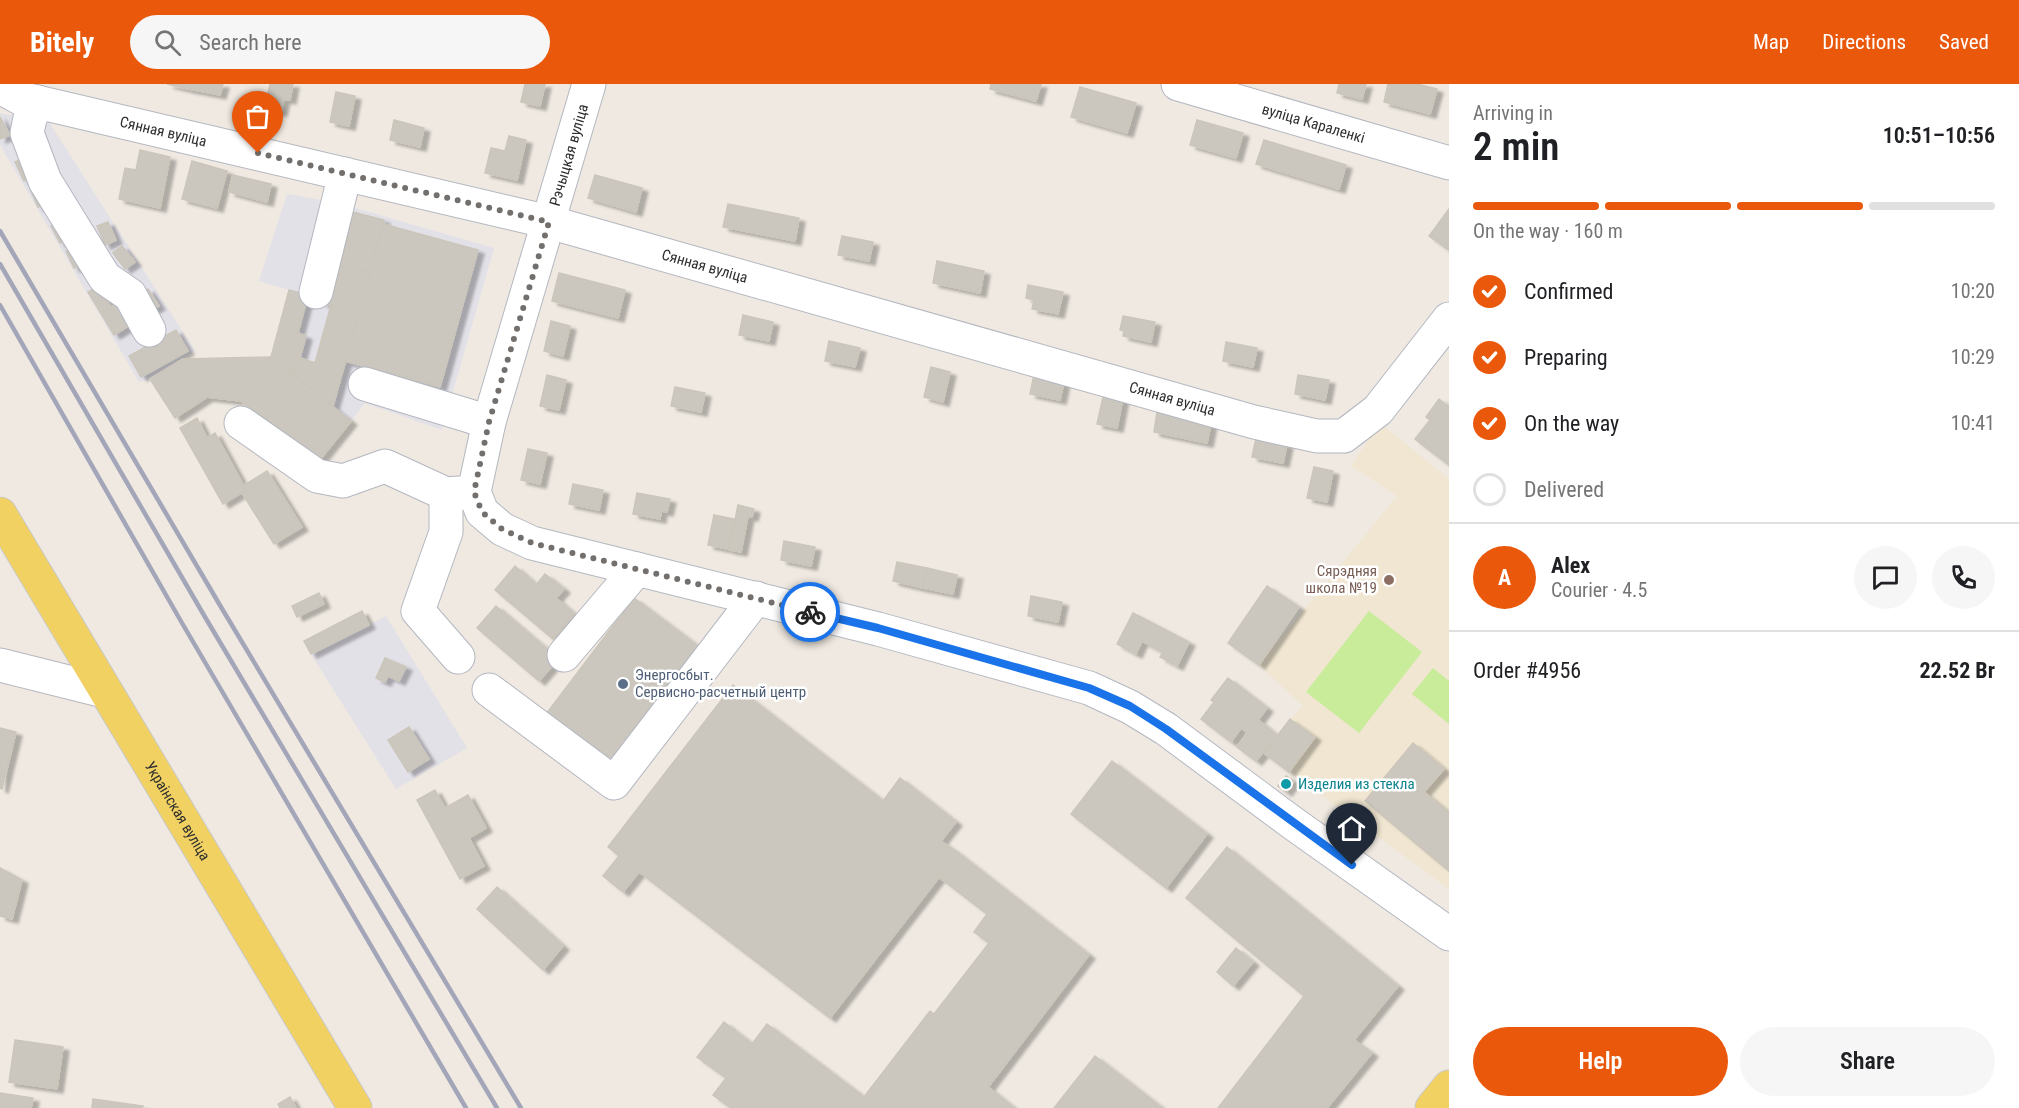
<!DOCTYPE html>
<meta charset="utf-8">
<style>
body{margin:0;font-family:"Roboto Condensed",sans-serif;background:#f6f6f6;color:#202124;height:100vh;display:flex;flex-direction:column;font-size:22px;white-space:nowrap}
*{box-sizing:border-box;margin:0}
p{font-size:20px;color:#757577}
.icon{flex:none;width:33px;height:33px;fill:none;stroke:currentColor;stroke-width:2;stroke-linecap:round;stroke-linejoin:round}
.map{position:relative;flex:1;overflow:hidden}
.side{display:flex;flex-direction:column;background:#fff;width:570px}
.side>*{flex:none}
.pin{position:absolute;display:grid;place-items:center;width:51px;height:51px;color:#fff;margin:-62px -26px;border-radius:50% 50% 50% 0;rotate:-45deg;box-shadow:0 0 6px #0007}
.pin .icon{rotate:45deg}
.courier{position:absolute;display:grid;place-items:center;width:60px;height:60px;margin:-30px;border:4px solid #1a73e8;border-radius:50%;background:#fff;color:#222;box-shadow:0 2px 8px #0007}
.overview em{font-style:normal;font-weight:600}
.overview div{display:flex;flex-direction:column-reverse}
.overview{display:flex;align-items:center;justify-content:space-between;height:102px;padding:0 24px}
h1{font-size:39px;font-weight:600;line-height:45px}
.bar{display:grid;grid-template-columns:repeat(4,1fr);gap:9px 6px;align-content:center;height:72px;padding:0 24px}
.bar i{height:8px;border-radius:4px;background:#e0e0e0}
.bar .active{background:#ea580c}
.bar p{grid-column:span 4}
.line{display:flex;align-items:center;gap:15px;padding:0 24px;border-top:2px solid #e0e0e0}
.line div{flex:1}
.round{display:grid;place-items:center;flex:none;width:63px;height:63px;border-radius:32px;background:#f6f6f6}
ol{padding:0 24px;list-style:none}
li{display:flex;align-items:center;gap:18px;height:66px}
li p{margin-inline-start:auto}
li .icon{padding:6px;border-radius:50%;background:#ea580c;color:#fff;stroke-width:4}
li:last-child{color:#757577}
li i{width:33px;height:33px;border:3px solid #e0e0e0;border-radius:50%}
.action{display:flex;gap:12px;margin-top:auto;padding:12px 24px}
.action a{flex:1;height:69px;border-radius:36px;background:#ea580c;color:#fff;font-size:24px;font-weight:600;line-height:69px;text-align:center}
.action a+a{background:#f6f6f6;color:#202124}
header{display:flex;align-items:center;gap:36px;box-sizing:border-box;height:84px;padding:0 30px;background:#ea580c;color:#fff}
header strong{font-size:28px}
nav{display:flex;gap:33px;margin-inline-start:auto;font-size:21px}
.search{width:420px;height:54px;background:#f6f6f6;display:flex;align-items:center;gap:15px;box-sizing:border-box;padding:0 21px;border-radius:33px;color:#757577;font-size:22px}
main{display:flex;flex:1;min-height:0}
.map>svg:first-child{display:block}
.industrial{fill:#e3e1e8}
.education{fill:#f0e6d1}
.pitch{fill:#c9ec9a}
.building{fill:#cbc7bf;stroke:#cbc5ba;stroke-width:1.5;filter:url(#shadow)}
.lines{fill:none;stroke-linecap:round;stroke-linejoin:round}
.minor-casing{stroke:#b4b7c1;stroke-width:35}
.major-casing{stroke:#c9c9c9;stroke-width:35}
.minor{stroke:#fff;stroke-width:33}
.major{stroke:#f2d163;stroke-width:33}
.rail{stroke:#a3a6b8;stroke-width:4.5}
.done{stroke:#726f6d;stroke-width:6;stroke-dasharray:0 10.8}
.route{stroke:#1a73e8;stroke-width:8}
.education-dot{fill:#8d6e63;stroke:#fff;stroke-width:2}
.service-dot{fill:#5c6f8a;stroke:#fff;stroke-width:2}
.culture-dot{fill:#0f9aa8;stroke:#fff;stroke-width:2}
.labels{text-anchor:middle;dominant-baseline:central;stroke-width:5;stroke-linejoin:round;paint-order:stroke}
.street-label{font-size:15px;fill:#2e2e2e;stroke:#fff}
.education-label{font-size:15px;fill:#785e54;stroke:#fff;text-anchor:end}
.service-label{font-size:15px;fill:#4e5e75;stroke:#fff;text-anchor:start}
.culture-label{font-size:15px;fill:#0d838f;stroke:#fff;text-anchor:start}
</style>
<header>
<strong>Bitely</strong>
<div class="search"><svg class="icon" aria-label="search" viewBox="0 0 24 24"><circle cx="10" cy="10" r="6"/><path d="M15 15l6 6"/></svg>Search here</div>
<nav><a>Map</a><a>Directions</a><a>Saved</a></nav>
</header>
<main>
<div class="map">
<svg width="1449" height="1024" viewBox="0 0 1449 1024">
<defs>
<filter id="shadow"><feDropShadow dx="6" dy="4" stdDeviation="1.5" flood-color="#0004"/></filter>
</defs>
<rect width="100%" height="100%" fill="#efe9e1"/>
<g class="industrial">
<polygon points="0,29 49,38 195,267 150,295 139,298 0,61"/>
<polygon points="287,110 338,119 494,164 442,346 365,319 351,337 271,273 289,206 259,197"/>
<polygon points="386,532 467,664 396,705 311,570"/>
</g>
<polygon class="education" points="1380,339 1449,395 1449,805 1264,669 1290,635 1303,622 1259,581 1397,412 1351,382"/>
<g class="pitch">
<polygon points="1369,527 1422,568 1359,649 1306,608"/>
<polygon points="1433,584 1449,597 1449,640 1412,610"/>
</g>
<g class="building">
<polygon points="167,0 196,0 194,6"/>
<polygon points="196,0 223,0 220,11 194,6"/>
<polygon points="270,0 293,0 290,16 284,15 281,28 265,24"/>
<polygon points="525,0 545,0 540,22 521,18"/>
<polygon points="991,0 1041,0 1036,17 990,5"/>
<polygon points="1339,0 1366,0 1362,15 1337,9"/>
<polygon points="1388,0 1417,0 1437,5 1430,30 1384,18"/>
<polygon points="1080,3 1136,19 1127,49 1071,33"/>
<polygon points="336,8 355,12 349,42 330,38"/>
<polygon points="0,33 10,51 0,55"/>
<polygon points="394,36 424,44 420,63 390,56"/>
<polygon points="1197,36 1243,49 1236,74 1190,61"/>
<polygon points="509,52 526,56 517,96 485,89 491,64 505,67"/>
<polygon points="1264,56 1346,81 1339,105 1256,80"/>
<polygon points="140,66 170,73 160,124 119,115 125,84 136,86"/>
<polygon points="27,73 35,92 24,97 15,78"/>
<polygon points="192,77 227,87 217,124 182,115"/>
<polygon points="233,91 271,100 267,118 229,108"/>
<polygon points="595,91 642,104 636,128 588,114"/>
<polygon points="41,100 49,119 38,123 30,105"/>
<polygon points="728,120 799,134 795,157 723,143"/>
<polygon points="1449,125 1449,166 1429,152"/>
<polygon points="345,126 384,136 377,162 338,152"/>
<polygon points="62,137 71,155 60,159 51,142"/>
<polygon points="108,138 116,156 105,161 97,142"/>
<polygon points="383,140 478,166 440,303 345,277"/>
<polygon points="842,152 873,158 869,177 838,171"/>
<polygon points="348,154 377,162 370,189 340,181"/>
<polygon points="77,162 86,180 74,184 66,167"/>
<polygon points="122,162 135,178 125,185 113,169"/>
<polygon points="937,177 984,187 980,209 933,199"/>
<polygon points="333,179 370,189 359,229 322,219"/>
<polygon points="559,189 625,206 618,234 552,217"/>
<polygon points="1028,201 1063,208 1058,230 1032,225 1034,216 1026,214"/>
<polygon points="99,202 111,223 122,217 135,238 114,251 88,208"/>
<polygon points="148,205 159,222 148,228 138,212"/>
<polygon points="289,206 308,211 298,249 306,252 295,292 271,273"/>
<polygon points="331,221 359,229 333,322 295,292 300,274 315,279"/>
<polygon points="743,231 773,238 769,257 739,251"/>
<polygon points="1123,232 1155,238 1151,258 1123,252 1124,247 1120,246"/>
<polygon points="551,237 570,242 563,272 544,267"/>
<polygon points="176,246 188,267 141,293 129,272"/>
<polygon points="829,257 860,264 855,283 825,277"/>
<polygon points="1226,258 1257,264 1253,283 1223,277"/>
<polygon points="271,273 351,337 318,378 241,317 207,313 175,334 150,295 183,275"/>
<polygon points="931,283 950,288 943,318 924,313"/>
<polygon points="547,291 566,296 559,326 540,322"/>
<polygon points="1034,291 1064,297 1060,316 1030,310"/>
<polygon points="1298,291 1329,296 1325,316 1295,310"/>
<polygon points="675,303 705,309 701,328 671,322"/>
<polygon points="1104,309 1123,313 1117,344 1097,340"/>
<polygon points="1439,315 1449,323 1449,381 1415,355 1430,336 1426,333"/>
<polygon points="1157,328 1211,339 1207,359 1154,348"/>
<polygon points="197,334 207,354 215,349 246,406 223,420 180,344"/>
<polygon points="1256,354 1287,360 1283,379 1252,373"/>
<polygon points="528,365 547,369 540,400 521,396"/>
<polygon points="1314,383 1333,387 1327,418 1307,414"/>
<polygon points="267,387 302,443 274,460 242,409 246,406 243,402"/>
<polygon points="573,400 603,406 599,426 569,420"/>
<polygon points="637,409 670,415 667,428 661,427 660,435 633,430"/>
<polygon points="738,421 754,425 752,433 748,432 741,468 729,466"/>
<polygon points="714,431 734,435 728,465 708,461"/>
<polygon points="784,457 815,463 811,482 781,476"/>
<polygon points="897,478 927,484 923,504 893,497"/>
<polygon points="515,482 536,501 545,490 564,505 556,514 574,530 553,555 495,506"/>
<polygon points="927,484 957,491 953,510 923,504"/>
<polygon points="1267,502 1299,523 1259,581 1228,559"/>
<polygon points="319,509 324,520 297,533 292,522"/>
<polygon points="1031,512 1062,518 1058,538 1028,532"/>
<polygon points="634,514 703,566 612,686 543,634"/>
<polygon points="496,522 558,575 539,597 477,544"/>
<polygon points="362,527 369,541 311,570 304,557"/>
<polygon points="1133,529 1189,558 1177,582 1160,573 1163,568 1142,557 1136,570 1117,560"/>
<polygon points="385,574 406,583 399,597 388,592 385,598 376,594"/>
<polygon points="1228,594 1267,624 1258,636 1277,651 1256,677 1237,663 1248,649 1241,644 1231,658 1201,635 1214,618 1211,616"/>
<polygon points="733,601 883,717 900,694 956,738 941,757 958,769 830,934 639,788 623,808 603,792 619,772 608,763"/>
<polygon points="1290,635 1315,653 1289,688 1264,669"/>
<polygon points="409,643 429,675 408,688 388,656"/>
<polygon points="0,644 16,648 2,705 0,704"/>
<polygon points="1413,659 1444,685 1424,708 1449,729 1449,787 1365,717"/>
<polygon points="1112,677 1207,750 1166,804 1071,730"/>
<polygon points="1286,692 1294,697 1286,708 1278,702"/>
<polygon points="435,706 445,724 468,711 486,744 469,754 484,782 460,795 417,716"/>
<polygon points="1227,763 1398,902 1354,956 1372,969 1327,1024 1218,1024 1304,912 1186,814"/>
<polygon points="958,769 1089,871 988,1003 1014,1024 731,1024 713,1011 726,994 697,973 724,938 752,960 767,940 864,1013 930,927 934,930 989,859 974,848 987,830 939,793"/>
<polygon points="0,784 22,796 12,835 0,832"/>
<polygon points="497,803 563,862 543,886 477,825"/>
<polygon points="1236,864 1253,878 1233,902 1217,888"/>
<polygon points="15,956 63,963 57,1005 9,998"/>
<polygon points="1095,972 1162,1024 1054,1024"/>
<polygon points="0,1009 33,1014 31,1024 0,1024"/>
<polygon points="290,1013 296,1024 280,1024 278,1020"/>
<polygon points="93,1015 143,1022 142,1024 92,1024"/>
</g>
<g class="lines">
<g class="minor-casing">
<g id="minor">
<polyline points="589,0 489,338 474,408 482,428 502,445 532,459 878,545 1089,604 1130,623 1166,645 1294,740 1449,850"/>
<path id="s1" d="M1178,0L1449,79"/>
<path id="s2" d="M0,3L20,14L549,138L1254,338L1317,352H1344L1378,326L1449,235"/>
<polyline points="38,18 30,34 27,49 45,97 105,194 130,211 149,246"/>
<polyline points="316,208 345,90"/>
<polyline points="365,300 489,338"/>
<polyline points="241,339 317,392 343,397 385,382 446,410 474,408"/>
<polyline points="446,410 446,448 418,527 458,573"/>
<polyline points="564,571 637,485"/>
<polyline points="0,581 104,607"/>
<polyline points="489,606 614,699 756,514"/>
</g>
</g>
<g class="major-casing">
<g id="major">
<path id="s3" d="M0,430L355,1024"/>
<polyline points="1432,1024 1449,1003"/>
</g>
</g>
<use href="#minor" class="minor"/>
<use href="#major" class="major"/>
<g class="rail">
<polyline points="0,147 221,523 521,1024"/>
<polyline points="0,180 205,533 497,1024"/>
<polyline points="0,221 182,539 466,1024"/>
</g>
</g>
<g class="lines">
<polyline class="done" points="258,69 549,138 489,338 474,408 482,428 502,445 532,459 810,528"/>
<polyline class="route" points="810,528 878,544 1089,604 1130,622 1166,645 1352,781"/>
</g>
<circle class="education-dot" cx="1389" cy="496" r="6"/>
<circle class="service-dot" cx="623" cy="600" r="6"/>
<circle class="culture-dot" cx="1286" cy="700" r="6"/>
<g class="labels">
<g class="street-label">
<text stroke="none"><textPath href="#s1" startOffset="141">вуліца Караленкі</textPath></text>
<text stroke="none"><textPath href="#s2" startOffset="170">Сянная вуліца</textPath></text>
<text transform="translate(569 71) rotate(-74)">Рэчыцкая вуліца</text>
<text stroke="none"><textPath href="#s2" startOffset="728">Сянная вуліца</textPath></text>
<text stroke="none"><textPath href="#s2" startOffset="1214">Сянная вуліца</textPath></text>
<text stroke="none"><textPath href="#s3" startOffset="346">Украінская вуліца</textPath></text>
</g>
<g class="education-label">
<text x="1377" y="487">Сярэдняя<tspan x="1377" dy="17">школа №19</tspan></text>
</g>
<g class="service-label">
<text x="635" y="591">Энергосбыт.<tspan x="635" dy="17">Сервисно-расчетный центр</tspan></text>
</g>
<g class="culture-label">
<text x="1298" y="700">Изделия из стекла</text>
</g>
</g>
</svg>
<div class="pin" style="left:258px;top:69px;background:#ea580c"><svg class="icon" aria-label="bag" viewBox="0 0 24 24"><path d="M5 8h14l-1 12H6zM9 8a3 3 0 0 1 6 0"/></svg></div>
<div class="pin" style="left:1352px;top:781px;background:#1f2937"><svg class="icon" aria-label="home" viewBox="0 0 24 24"><path d="M3 11l9-7 9 7M6 9v11h12V9"/></svg></div>
<div class="courier" style="left:810px;top:528px"><svg class="icon" aria-label="bike" viewBox="0 0 24 24"><circle cx="6" cy="16" r="4"/><circle cx="18" cy="16" r="4"/><path d="M6 16l4-8h5l3 8M10 8l3 8H6M13 5h3"/></svg></div>
</div>
<section class="side">
<div class="overview"><div><h1>2 min</h1><p>Arriving in</p></div><em>10:51–10:56</em></div>
<div class="bar"><i class="active"></i><i class="active"></i><i class="active"></i><i></i><p>On the way · 160 m</p></div>
<ol>
<li><svg class="icon" aria-label="check" viewBox="0 0 24 24"><path d="M5 12l5 5 9-10"/></svg>Confirmed<p>10:20</p></li>
<li><svg class="icon" aria-label="check" viewBox="0 0 24 24"><path d="M5 12l5 5 9-10"/></svg>Preparing<p>10:29</p></li>
<li><svg class="icon" aria-label="check" viewBox="0 0 24 24"><path d="M5 12l5 5 9-10"/></svg>On the way<p>10:41</p></li>
<li><i></i>Delivered</li>
</ol>
<div class="line" style="height:108px"><b class="round" style="background:#ea580c;color:#fff">A</b><div><b>Alex</b><p>Courier · 4.5</p></div><a class="round"><svg class="icon" aria-label="chat" viewBox="0 0 24 24"><path d="M4 5h16v11H9l-5 4z"/></svg></a><a class="round"><svg class="icon" aria-label="phone" viewBox="0 0 24 24"><path d="M5 4h4l2 5-3 2q2 4 5 5l2-3 5 2v4C11 20 4 13 5 4z"/></svg></a></div>
<div class="line" style="height:78px"><div>Order #4956</div><b>22.52 Br</b></div>
<div class="action"><a>Help</a><a>Share</a></div>
</section>
</main>
